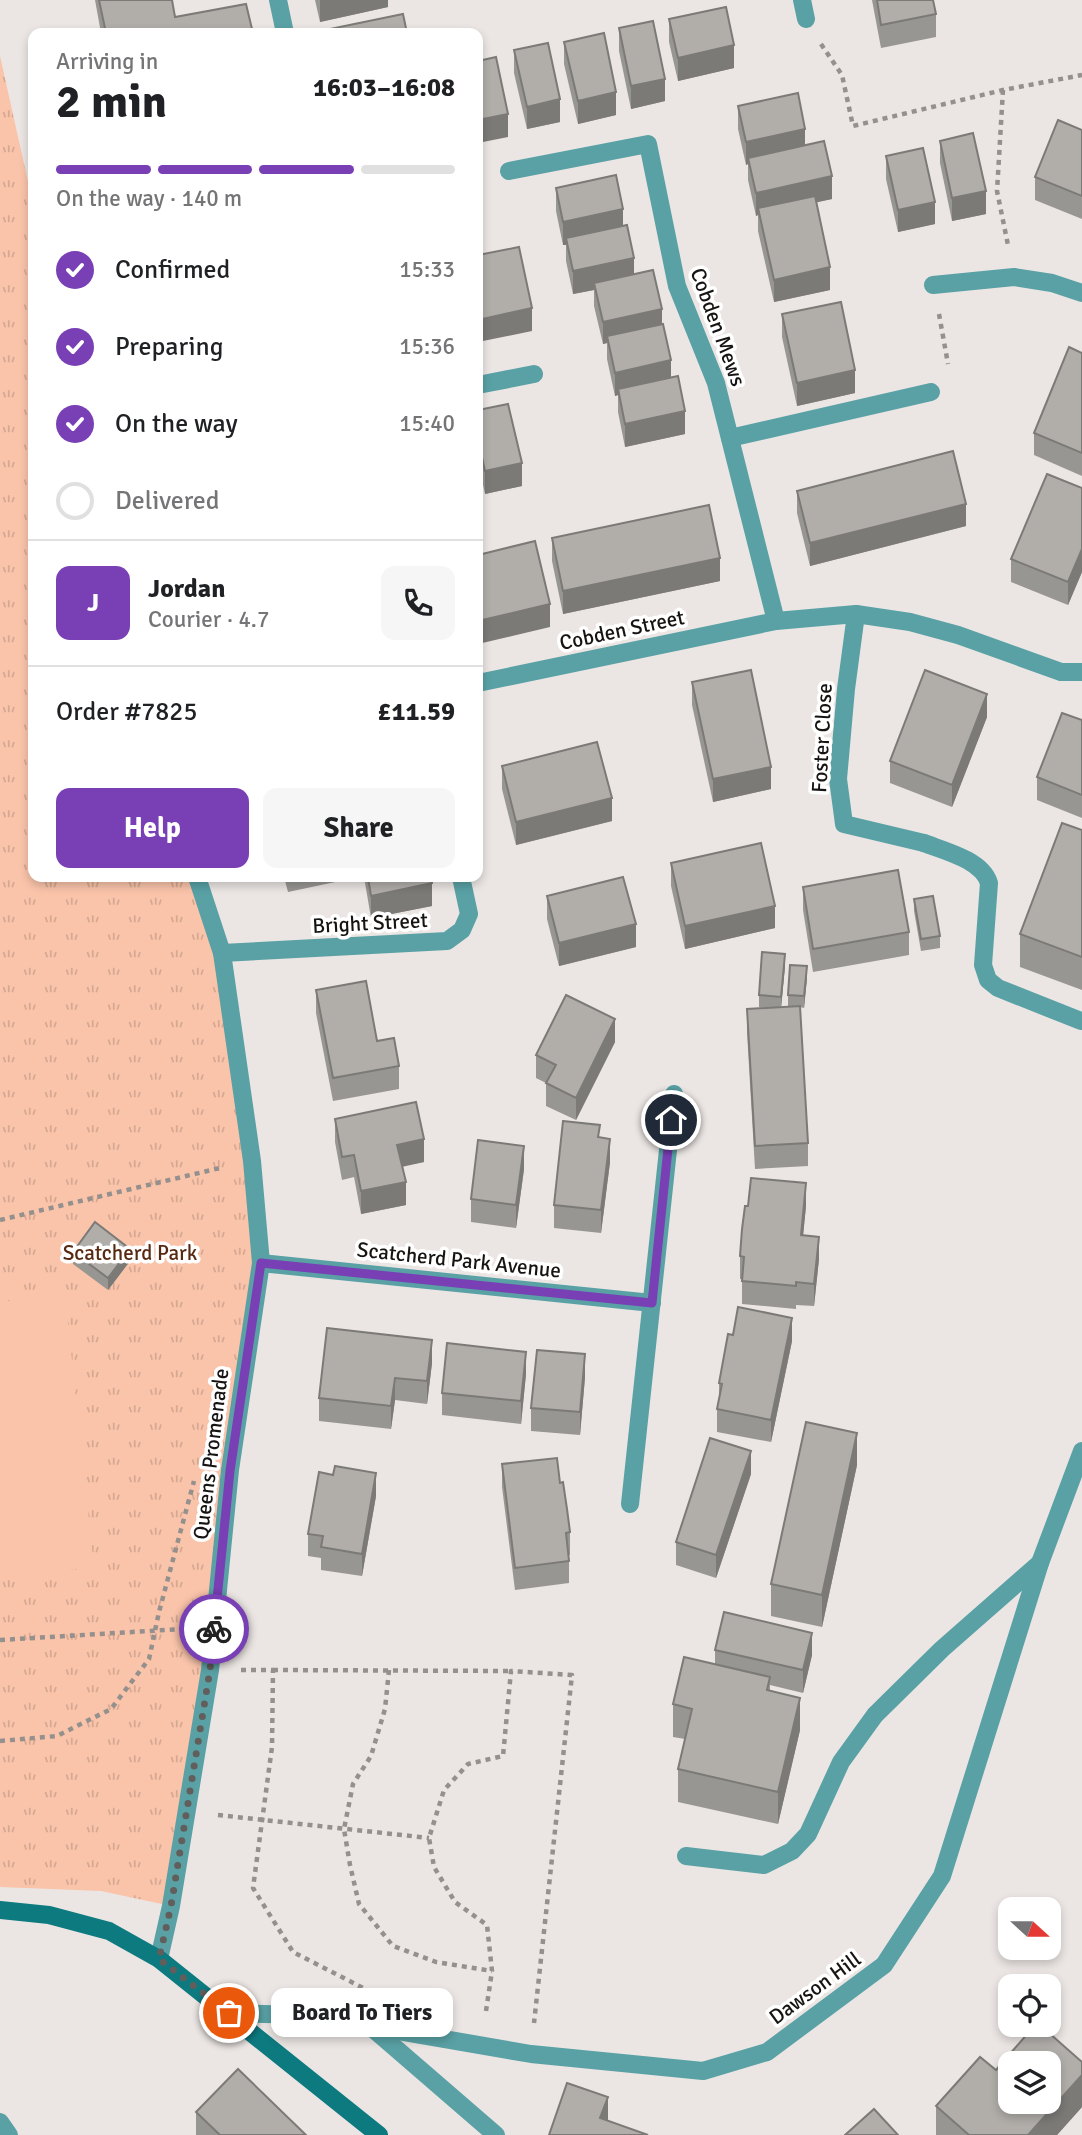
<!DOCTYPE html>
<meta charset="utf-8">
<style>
body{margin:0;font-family:Signika,sans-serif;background:#f6f6f6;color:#202124;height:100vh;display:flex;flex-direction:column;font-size:26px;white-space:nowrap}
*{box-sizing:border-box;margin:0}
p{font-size:23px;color:#757577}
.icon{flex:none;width:38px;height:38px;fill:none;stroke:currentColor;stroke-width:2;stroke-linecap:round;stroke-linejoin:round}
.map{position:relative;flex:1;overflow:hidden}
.side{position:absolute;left:28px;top:28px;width:455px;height:854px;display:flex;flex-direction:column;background:#fff;border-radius:14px;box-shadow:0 4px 10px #0003}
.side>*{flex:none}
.needle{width:46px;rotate:111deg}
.tools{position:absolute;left:998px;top:1897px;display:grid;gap:14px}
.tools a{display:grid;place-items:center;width:63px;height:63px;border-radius:14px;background:#fff;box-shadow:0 4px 10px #0003;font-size:35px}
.pin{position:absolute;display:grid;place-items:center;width:60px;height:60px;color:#fff;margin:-30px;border:4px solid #fff;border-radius:50%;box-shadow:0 2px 7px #0007}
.courier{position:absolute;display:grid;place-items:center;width:70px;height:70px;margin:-35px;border:5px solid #793fb5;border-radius:50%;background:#fff;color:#222;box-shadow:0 2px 9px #0007}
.bubble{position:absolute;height:49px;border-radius:14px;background:#fff;box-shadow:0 4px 10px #0003;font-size:23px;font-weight:700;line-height:49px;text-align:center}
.headline em{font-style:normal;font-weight:700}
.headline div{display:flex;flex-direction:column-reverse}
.headline{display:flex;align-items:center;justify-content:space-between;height:119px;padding:0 28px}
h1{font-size:46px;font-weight:700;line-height:52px}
.bar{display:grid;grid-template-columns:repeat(4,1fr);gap:10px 7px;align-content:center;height:84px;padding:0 28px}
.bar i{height:9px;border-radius:5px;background:#e0e0e0}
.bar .selected{background:#793fb5}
.bar p{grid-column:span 4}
.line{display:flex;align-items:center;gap:18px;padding:0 28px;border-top:2px solid #e0e0e0}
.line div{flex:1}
.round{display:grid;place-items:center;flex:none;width:74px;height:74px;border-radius:14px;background:#f6f6f6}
ol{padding:0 28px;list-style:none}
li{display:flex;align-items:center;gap:21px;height:77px}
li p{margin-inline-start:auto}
li .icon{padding:7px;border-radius:50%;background:#793fb5;color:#fff;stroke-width:4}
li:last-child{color:#757577}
li i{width:38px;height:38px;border:4px solid #e0e0e0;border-radius:50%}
.action{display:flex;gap:14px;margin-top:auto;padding:14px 28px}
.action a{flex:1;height:80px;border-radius:14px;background:#793fb5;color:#fff;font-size:28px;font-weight:700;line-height:80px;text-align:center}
.action a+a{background:#f6f6f6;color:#202124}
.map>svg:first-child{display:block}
.park{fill:url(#park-tufts)}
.pitch{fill:#fac4aa}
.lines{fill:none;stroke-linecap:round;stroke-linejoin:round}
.path{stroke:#94908e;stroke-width:4.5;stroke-dasharray:5 5;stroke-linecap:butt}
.lane{stroke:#59a1a5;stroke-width:18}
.street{stroke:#59a1a5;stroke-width:18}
.secondary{stroke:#0d7a80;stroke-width:18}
.wall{fill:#989692}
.shaded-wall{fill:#7c7a77}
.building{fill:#b1aeaa;stroke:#7c7a77;stroke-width:2;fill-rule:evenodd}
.done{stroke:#615e5c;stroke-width:7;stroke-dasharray:0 12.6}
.route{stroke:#793fb5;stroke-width:9}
.labels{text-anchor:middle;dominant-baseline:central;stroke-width:7;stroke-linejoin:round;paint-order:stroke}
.street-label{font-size:21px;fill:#161413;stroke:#fff}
.park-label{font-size:21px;fill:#582911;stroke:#fff}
</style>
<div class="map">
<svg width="1082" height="2135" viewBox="0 0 1082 2135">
<defs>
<pattern id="park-tufts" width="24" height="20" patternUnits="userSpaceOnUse" patternTransform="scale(1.75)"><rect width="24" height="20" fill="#fac4aa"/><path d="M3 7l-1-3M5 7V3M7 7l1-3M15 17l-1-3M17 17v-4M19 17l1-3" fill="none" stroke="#d6a891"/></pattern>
</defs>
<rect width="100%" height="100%" fill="#ebe6e3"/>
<polygon class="park" points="0,56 33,204 33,877 197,877 222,953 261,1263 171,1906 101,1891 0,1887"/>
<polygon class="pitch" points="65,1295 94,1567 0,1578 0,1302"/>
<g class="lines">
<g class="path">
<polyline points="821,44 842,75 853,126 1003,90 1082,75"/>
<polyline points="1003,90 997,191 1008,245"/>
<polyline points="939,314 948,364"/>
<polyline points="0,1220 220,1168"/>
<polyline points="0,1640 182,1629"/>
<polyline points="241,1670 273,1670 272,1747 253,1888 293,1952 371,1992"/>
<polyline points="273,1670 511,1671"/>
<polyline points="389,1670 385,1709 371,1756 353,1784 344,1829 350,1865 359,1904 393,1946 436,1962 492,1971"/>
<polyline points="0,1741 57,1736 111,1709 149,1659 159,1612 194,1481"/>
<polyline points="218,1815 429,1838"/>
<polyline points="486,2011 492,1971 487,1925 455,1902 434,1867 429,1838 444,1790 468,1764 503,1756 511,1671 572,1675 534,2023"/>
</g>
<g class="lane">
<polyline points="730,438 931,392"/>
<path d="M924,843C945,851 982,860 989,883L983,965L988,980L998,988L1081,1021"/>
<polyline points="686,1856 764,1865 792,1851 808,1834 841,1762 875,1715 942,1649 1040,1563"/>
<polyline points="229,2013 305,2015 531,2054 703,2071 767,2052 884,1965 942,1876 1040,1563 1082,1451"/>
<polyline points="371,2027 496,2135"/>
</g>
<g class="street">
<polyline points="278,0 285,33"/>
<polyline points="802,0 806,19"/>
<polyline points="509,171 648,144 677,286 716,383 776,621"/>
<polyline points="933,285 1014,277 1052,283 1082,293"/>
<polyline points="478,385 534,374"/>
<polyline points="856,614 846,689 838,779 844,824 924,843"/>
<polyline points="478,683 776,621 856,614 910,622 958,635 1061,672 1082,672"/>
<polyline points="222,953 447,941 462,930 469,914 461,877"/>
<polyline points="261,1263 652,1303"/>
<polyline points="630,1504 674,1094"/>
<polyline points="159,1959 171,1906 210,1670 230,1470 261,1263 252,1161 222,953 197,877"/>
<polyline points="0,2122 9,2135"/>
</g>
<polyline class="secondary" points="0,1910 49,1915 109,1931 159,1959 379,2135"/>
</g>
<g class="wall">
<polygon points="95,0 172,0 175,17 252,29 252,33 101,33"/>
<polygon points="315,0 388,0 388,7 320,22"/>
<polygon points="872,0 933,0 936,14 936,37 881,48"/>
<polygon points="669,19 734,68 678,81 669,42"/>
<polygon points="619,28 665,101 631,109 619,51"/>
<polygon points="564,42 616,115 578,124 564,64"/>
<polygon points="514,50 560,122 527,129 514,73"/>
<polygon points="738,106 805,145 832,199 816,202 830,290 774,302 758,231 758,215 756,216 748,180 748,164 746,165 738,129"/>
<polygon points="1082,130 1082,219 1035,200 1035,177"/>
<polygon points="940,141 986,214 952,221 940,163"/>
<polygon points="886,156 935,224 898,232 886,179"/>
<polygon points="556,188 623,226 634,274 662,325 671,377 685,434 625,447 618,412 618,395 615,396 607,359 607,343 603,344 594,306 594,290 573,294 566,261 566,245 563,245 556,211"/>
<polygon points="782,314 855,393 797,406 782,337"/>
<polygon points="1082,353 1082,476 1034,455 1034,433"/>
<polygon points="478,410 522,486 485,494 478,462"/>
<polygon points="1082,488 1082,572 1068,605 1011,582 1011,559"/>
<polygon points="797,491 966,526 810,566 797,513"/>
<polygon points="552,538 720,581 563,614 552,561"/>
<polygon points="692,682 771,789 713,802 692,705"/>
<polygon points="987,717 952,807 890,783 890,761"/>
<polygon points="1082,720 1082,818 1037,800 1037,777"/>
<polygon points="502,766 612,821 516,845 502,789"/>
<polygon points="1082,830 1082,990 1020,967 1020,934"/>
<polygon points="671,863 775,928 685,949 671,886"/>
<polygon points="284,877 359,877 288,892"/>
<polygon points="364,877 431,877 432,906 371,918"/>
<polygon points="803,887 909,932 909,955 813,972 803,910"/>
<polygon points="547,896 636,947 559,966 547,919"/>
<polygon points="914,899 940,936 940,948 921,951 914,911"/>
<polygon points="785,966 781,1007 788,1006 788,995 807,978 804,1008 800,1007 808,1143 808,1166 755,1169 747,1032 747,1009 769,1008 759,1007 759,995"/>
<polygon points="316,990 377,1041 399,1066 399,1089 333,1101 316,1013"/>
<polygon points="615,1042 576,1120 546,1106 546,1083 536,1078 536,1055"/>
<polygon points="335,1119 424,1162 402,1166 406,1205 361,1214 354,1177 342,1180 335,1142"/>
<polygon points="600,1138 610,1162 601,1233 554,1228 554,1205"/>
<polygon points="524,1169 516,1228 471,1222 471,1199"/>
<polygon points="806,1206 803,1235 819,1259 814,1306 796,1305 796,1309 742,1304 742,1279 740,1279 740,1256"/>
<polygon points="73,1252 130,1261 108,1290 73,1264"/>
<polygon points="792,1341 771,1442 717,1432 717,1409 719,1400 719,1383"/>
<polygon points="432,1363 427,1404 395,1400 391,1429 319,1421 319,1398"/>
<polygon points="526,1374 521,1424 442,1415 442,1393"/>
<polygon points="585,1377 580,1435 531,1431 531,1408"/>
<polygon points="502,1464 560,1483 570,1532 570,1555 569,1555 569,1583 515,1590 502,1487"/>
<polygon points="857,1465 822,1627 771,1616 771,1584"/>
<polygon points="751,1474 716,1578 676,1565 676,1542"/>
<polygon points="376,1496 362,1576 321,1570 321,1558 308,1556 308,1534"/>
<polygon points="715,1650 812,1655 803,1693 770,1685 770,1691 800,1730 778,1824 678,1802 678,1769 685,1739 673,1737 673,1704 715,1664"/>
<polygon points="1082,2062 1082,2107 1057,2135 936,2135 936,2106 996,2070"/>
<polygon points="196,2112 306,2135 196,2135"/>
</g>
<g class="shaded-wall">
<polygon points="320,0 388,0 388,7 320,22"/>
<polygon points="734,45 734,68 678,81 678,58"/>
<polygon points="665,79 665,101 631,109 631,86"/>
<polygon points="616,92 616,115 578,124 578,101"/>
<polygon points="560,99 560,122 527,129 527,107"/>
<polygon points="508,114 508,137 478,143 478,120"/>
<polygon points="805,129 805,152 748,158 748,164 746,165 746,142"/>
<polygon points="832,176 832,199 760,215 758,208 758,215 756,216 756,193"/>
<polygon points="986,191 986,214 952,221 952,198"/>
<polygon points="935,202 935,224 898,232 898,210"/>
<polygon points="623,209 623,232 566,238 566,245 563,245 563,222"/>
<polygon points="634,258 634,281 594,283 594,290 573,294 573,271"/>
<polygon points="830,267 830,290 774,302 774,280"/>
<polygon points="532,308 532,331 478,342 478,320"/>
<polygon points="662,309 662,332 607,336 607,343 603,344 603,322"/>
<polygon points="671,360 671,383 618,389 618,395 615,396 615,373"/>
<polygon points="855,370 855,393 797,406 797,383"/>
<polygon points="685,411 685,434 625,447 625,424"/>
<polygon points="522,463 522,486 485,494 485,471"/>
<polygon points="966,504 966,526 810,566 810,543"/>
<polygon points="1082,549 1082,572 1068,605 1068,582"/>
<polygon points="720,558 720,581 563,614 563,591"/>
<polygon points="550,604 550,627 478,644 478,621"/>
<polygon points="987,694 987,717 952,807 952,785"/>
<polygon points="771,767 771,789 713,802 713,779"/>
<polygon points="612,798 612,821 516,845 516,822"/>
<polygon points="432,883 432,906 371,918 371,896"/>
<polygon points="775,906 775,928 685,949 685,926"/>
<polygon points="636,924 636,947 559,966 559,943"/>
<polygon points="785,954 785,966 781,1009 781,997"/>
<polygon points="807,966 807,978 804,1008 804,996"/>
<polygon points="615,1019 615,1042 576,1120 576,1098"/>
<polygon points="424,1139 424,1162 397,1168 397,1145"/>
<polygon points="610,1139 610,1162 601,1233 601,1210"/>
<polygon points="524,1146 524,1169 516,1228 516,1205"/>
<polygon points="406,1182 406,1205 361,1214 361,1191"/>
<polygon points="806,1183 806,1206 801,1257 801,1235"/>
<polygon points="819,1237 819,1259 814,1306 814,1284"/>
<polygon points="130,1249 130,1261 108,1290 108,1278"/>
<polygon points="792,1318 792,1341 771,1442 771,1420"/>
<polygon points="432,1340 432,1363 427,1404 427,1381"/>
<polygon points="526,1352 526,1374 521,1424 521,1401"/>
<polygon points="585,1354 585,1377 580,1435 580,1412"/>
<polygon points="395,1378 395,1400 391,1429 391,1406"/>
<polygon points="857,1433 857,1465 822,1627 822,1595"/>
<polygon points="751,1451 751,1474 716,1578 716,1555"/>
<polygon points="376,1473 376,1496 362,1576 362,1554"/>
<polygon points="812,1633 812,1655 803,1693 803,1670"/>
<polygon points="800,1698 800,1730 778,1824 778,1792"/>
<polygon points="1082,2075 1082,2107 1057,2135 1028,2135"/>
<polygon points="608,2097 608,2120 602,2135 600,2118"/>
</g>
<g class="building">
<polygon points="99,0 172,0 175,17 246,4 252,29 229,33 106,33"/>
<polygon points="877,0 933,0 936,14 881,25"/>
<polygon points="726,7 734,45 678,58 669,19"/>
<polygon points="403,14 407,33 325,33 325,30"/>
<polygon points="653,21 665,79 631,86 619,28"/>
<polygon points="604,33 616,92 578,101 564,42"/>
<polygon points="548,43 560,99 527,107 514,50"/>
<polygon points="496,57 508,114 478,120 478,61"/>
<polygon points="798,93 805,129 746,142 738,106"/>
<polygon points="1058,120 1082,130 1082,196 1035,177"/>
<polygon points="973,133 986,191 952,198 940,141"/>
<polygon points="824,141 832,176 756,193 748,158"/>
<polygon points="923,148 935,202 898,210 886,156"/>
<polygon points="616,175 623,209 563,222 556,188"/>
<polygon points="815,196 830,267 774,280 758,208"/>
<polygon points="627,225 634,258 573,271 566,238"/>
<polygon points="519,247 532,308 478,320 478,255"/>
<polygon points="653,270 662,309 603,322 594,283"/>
<polygon points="841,302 855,370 797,383 782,314"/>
<polygon points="663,324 671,360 615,373 607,336"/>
<polygon points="1069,347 1082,353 1082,453 1034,433"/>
<polygon points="678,376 685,411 625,424 618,389"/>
<polygon points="508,404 522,463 485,471 478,439 478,410"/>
<polygon points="953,451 966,504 810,543 797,491"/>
<polygon points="1047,474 1082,488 1082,549 1068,582 1011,559"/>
<polygon points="709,505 720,558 563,591 552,538"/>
<polygon points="535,541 550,604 478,621 478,555"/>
<polygon points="751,670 771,767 713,779 692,682"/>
<polygon points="925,670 987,694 952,785 890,761"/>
<polygon points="1062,713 1082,720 1082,795 1037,777"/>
<polygon points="597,742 612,798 516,822 502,766"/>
<polygon points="1062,823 1082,830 1082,957 1020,934"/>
<polygon points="761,843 775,906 685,926 671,863"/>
<polygon points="898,870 909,932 813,949 803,887"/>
<polygon points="368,877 431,877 432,883 371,896"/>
<polygon points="623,877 636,924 559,943 547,896"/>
<polygon points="933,896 940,936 921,939 914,899"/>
<polygon points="762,952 785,954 781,997 759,995"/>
<polygon points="790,965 807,966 804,996 788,995"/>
<polygon points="366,981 377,1041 394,1038 399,1066 333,1078 316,990"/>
<polygon points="566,995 615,1019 576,1098 546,1083 556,1065 536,1055"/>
<polygon points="800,1006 808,1143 755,1146 747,1009"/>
<polygon points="416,1102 424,1139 397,1145 406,1182 361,1191 354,1155 342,1157 335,1119"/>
<polygon points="563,1121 600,1125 598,1137 610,1139 601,1210 554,1205"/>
<polygon points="478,1140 524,1146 516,1205 471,1199"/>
<polygon points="751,1178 806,1183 801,1235 819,1237 814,1284 796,1282 796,1286 742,1281 744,1257 740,1256 742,1229 745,1206 748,1206"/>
<polygon points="95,1222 130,1249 108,1278 73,1252"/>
<polygon points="738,1307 792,1318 771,1420 717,1409 722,1384 719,1383 728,1334 733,1335"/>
<polygon points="327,1328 432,1340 427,1381 395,1378 391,1406 319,1398"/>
<polygon points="447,1343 526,1352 521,1401 442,1393"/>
<polygon points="537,1350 585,1354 580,1412 531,1408"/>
<polygon points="806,1422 857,1433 822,1595 771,1584"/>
<polygon points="710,1438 751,1451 716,1555 676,1542"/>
<polygon points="557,1458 560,1483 563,1482 567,1509 570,1532 566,1533 569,1561 515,1568 502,1464"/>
<polygon points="335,1466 376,1473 362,1554 321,1547 323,1536 308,1534 319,1472 333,1475"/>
<polygon points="724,1612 812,1633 803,1670 715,1650"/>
<polygon points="684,1657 770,1677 767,1690 800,1698 778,1792 678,1769 692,1709 673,1704"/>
<path d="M1035,2025H1040L1082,2062V2075L1028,2135H969L936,2106L980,2057L996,2070ZM1010,2063H1048V2102H1010Z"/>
<polygon points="238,2069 306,2135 220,2135 196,2112"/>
<polygon points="567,2083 608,2097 600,2118 648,2135 549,2135"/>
<polygon points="874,2109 898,2135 845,2135"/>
</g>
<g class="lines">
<polyline class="done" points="214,1629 210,1670 171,1906 159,1959 229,2013"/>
<polyline class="route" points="214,1629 230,1471 261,1263 652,1303 671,1120"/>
</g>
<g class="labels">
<g class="street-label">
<text transform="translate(718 327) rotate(70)">Cobden Mews</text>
<text transform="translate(622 630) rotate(-12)">Cobden Street</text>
<text transform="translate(822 738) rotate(-87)">Foster Close</text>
<text transform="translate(370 923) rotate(-3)">Bright Street</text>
<text transform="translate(459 1260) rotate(6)">Scatcherd Park Avenue</text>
<text transform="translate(211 1454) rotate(-83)">Queens Promenade</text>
<text transform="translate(815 1988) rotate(-36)">Dawson Hill</text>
</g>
<g class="park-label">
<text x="130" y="1253">Scatcherd Park</text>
</g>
</g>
</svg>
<div class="tools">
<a><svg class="needle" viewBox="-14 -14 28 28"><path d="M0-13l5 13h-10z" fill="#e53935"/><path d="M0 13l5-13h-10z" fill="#757577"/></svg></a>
<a><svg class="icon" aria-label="locate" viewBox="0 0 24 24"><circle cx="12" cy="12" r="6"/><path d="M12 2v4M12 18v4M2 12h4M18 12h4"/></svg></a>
<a><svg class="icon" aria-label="layers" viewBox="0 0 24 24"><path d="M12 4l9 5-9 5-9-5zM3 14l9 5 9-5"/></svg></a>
</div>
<div class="pin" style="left:229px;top:2013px;background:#ea580c"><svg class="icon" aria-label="bag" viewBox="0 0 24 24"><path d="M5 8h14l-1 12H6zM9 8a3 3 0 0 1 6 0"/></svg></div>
<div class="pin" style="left:671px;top:1120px;background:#1f2937"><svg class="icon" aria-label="home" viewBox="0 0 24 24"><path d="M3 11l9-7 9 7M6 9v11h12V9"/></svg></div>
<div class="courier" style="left:214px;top:1629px"><svg class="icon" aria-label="bike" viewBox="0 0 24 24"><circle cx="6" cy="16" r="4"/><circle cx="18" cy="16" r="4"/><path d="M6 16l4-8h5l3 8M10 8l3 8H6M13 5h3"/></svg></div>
<div class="bubble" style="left:271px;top:1988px;width:182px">Board To Tiers</div>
<section class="side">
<div class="headline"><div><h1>2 min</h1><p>Arriving in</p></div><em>16:03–16:08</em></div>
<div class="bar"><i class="selected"></i><i class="selected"></i><i class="selected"></i><i></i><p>On the way · 140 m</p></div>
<ol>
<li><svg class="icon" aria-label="check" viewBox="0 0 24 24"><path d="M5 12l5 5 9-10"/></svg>Confirmed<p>15:33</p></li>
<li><svg class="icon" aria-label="check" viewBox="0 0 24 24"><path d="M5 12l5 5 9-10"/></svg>Preparing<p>15:36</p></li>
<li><svg class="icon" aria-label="check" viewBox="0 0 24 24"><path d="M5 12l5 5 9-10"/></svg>On the way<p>15:40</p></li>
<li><i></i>Delivered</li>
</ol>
<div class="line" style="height:126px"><b class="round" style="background:#793fb5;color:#fff">J</b><div><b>Jordan</b><p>Courier · 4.7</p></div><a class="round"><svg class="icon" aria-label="phone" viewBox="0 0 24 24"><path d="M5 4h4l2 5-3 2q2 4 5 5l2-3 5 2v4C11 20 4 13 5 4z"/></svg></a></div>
<div class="line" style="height:91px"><div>Order #7825</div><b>£11.59</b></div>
<div class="action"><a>Help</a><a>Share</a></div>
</section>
</div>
